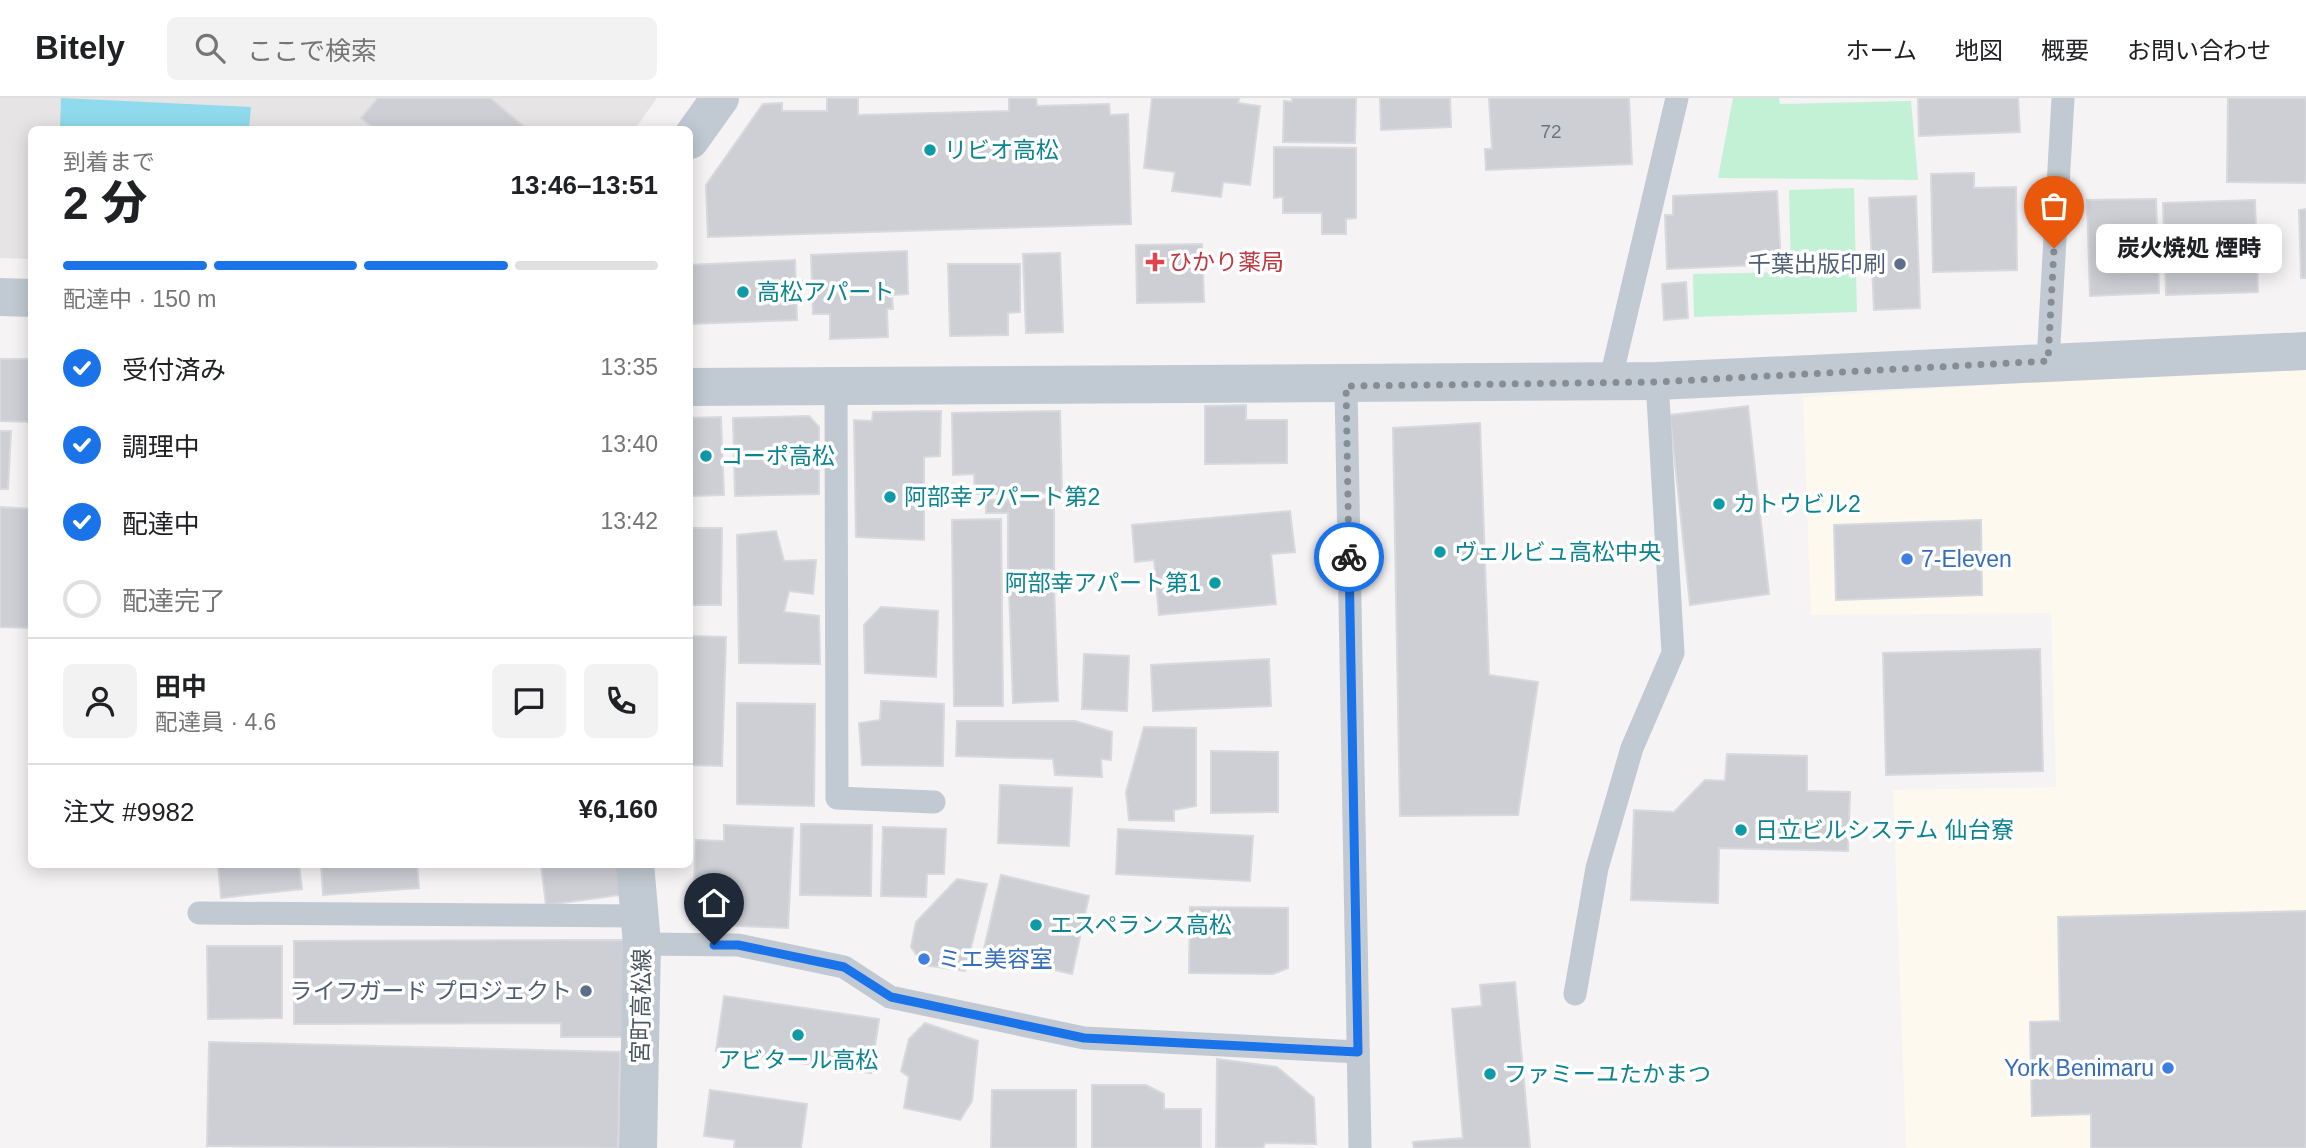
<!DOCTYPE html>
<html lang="ja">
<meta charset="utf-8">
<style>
body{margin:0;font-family:Arial,"Noto Sans JP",sans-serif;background:#f2f2f2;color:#202124;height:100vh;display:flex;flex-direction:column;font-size:26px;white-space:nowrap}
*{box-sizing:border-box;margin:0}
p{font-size:23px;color:#757577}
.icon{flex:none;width:38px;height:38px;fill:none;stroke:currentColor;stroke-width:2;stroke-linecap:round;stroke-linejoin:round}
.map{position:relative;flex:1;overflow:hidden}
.side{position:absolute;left:28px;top:28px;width:665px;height:742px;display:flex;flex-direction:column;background:#fff;border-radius:10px;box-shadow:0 4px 18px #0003}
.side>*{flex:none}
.pin{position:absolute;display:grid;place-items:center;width:60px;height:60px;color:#fff;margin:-72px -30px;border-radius:50% 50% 50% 0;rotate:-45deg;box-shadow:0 0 7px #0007}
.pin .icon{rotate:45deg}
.courier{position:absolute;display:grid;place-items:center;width:70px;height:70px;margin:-35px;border:5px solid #1a73e8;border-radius:50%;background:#fff;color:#222;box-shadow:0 2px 9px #0007}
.bubble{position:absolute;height:49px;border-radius:10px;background:#fff;box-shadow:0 4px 18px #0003;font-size:23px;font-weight:800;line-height:49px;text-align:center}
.headline em{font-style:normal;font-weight:800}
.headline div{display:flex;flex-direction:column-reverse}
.headline{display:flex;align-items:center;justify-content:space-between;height:119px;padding:0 35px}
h1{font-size:46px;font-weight:800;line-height:52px}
.bar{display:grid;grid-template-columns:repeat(4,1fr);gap:10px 7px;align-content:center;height:84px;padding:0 35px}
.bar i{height:9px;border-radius:5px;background:#e0e0e0}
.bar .active{background:#1a73e8}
.bar p{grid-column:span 4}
.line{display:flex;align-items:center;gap:18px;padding:0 35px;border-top:2px solid #e0e0e0}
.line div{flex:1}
.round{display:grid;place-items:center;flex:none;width:74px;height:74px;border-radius:10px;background:#f2f2f2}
ol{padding:0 35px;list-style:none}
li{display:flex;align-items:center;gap:21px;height:77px}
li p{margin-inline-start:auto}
li .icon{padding:7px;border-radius:50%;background:#1a73e8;color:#fff;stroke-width:4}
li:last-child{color:#757577}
li i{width:38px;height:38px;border:4px solid #e0e0e0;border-radius:50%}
header{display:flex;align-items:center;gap:42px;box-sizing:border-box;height:98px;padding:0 35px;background:#fff;border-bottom:2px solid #e0e0e0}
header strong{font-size:33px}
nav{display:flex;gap:38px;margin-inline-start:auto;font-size:24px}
.search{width:490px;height:63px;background:#f2f2f2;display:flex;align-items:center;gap:18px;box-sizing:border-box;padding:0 24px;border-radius:10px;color:#757577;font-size:26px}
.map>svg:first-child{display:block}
.commercial{fill:#fdf9ef}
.education{fill:#e6e4e5}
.green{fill:#c3f1d5}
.water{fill:#90daee}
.building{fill:#cdcfd5;stroke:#d7d9de;stroke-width:2}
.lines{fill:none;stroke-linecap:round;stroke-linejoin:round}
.service{stroke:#c1cad2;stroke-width:23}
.minor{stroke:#c1cad2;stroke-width:38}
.tertiary{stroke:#c1cad2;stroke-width:38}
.done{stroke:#868d94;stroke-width:7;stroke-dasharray:0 12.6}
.route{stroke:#1a73e8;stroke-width:9}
.culture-dot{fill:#0f9aa8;stroke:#fff;stroke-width:2.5}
.health-dot{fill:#e0444e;stroke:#fff;stroke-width:2.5}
.service-dot{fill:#5c6f8a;stroke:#fff;stroke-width:2.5}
.shop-dot{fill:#3f7fe0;stroke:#fff;stroke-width:2.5}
.labels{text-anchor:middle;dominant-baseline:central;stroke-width:7;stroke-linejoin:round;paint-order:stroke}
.number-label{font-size:19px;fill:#6b747e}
.culture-label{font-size:23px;fill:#0d838f;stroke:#fff;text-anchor:start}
.health-label{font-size:23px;fill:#be3a42;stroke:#fff;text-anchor:start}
.service-label{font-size:23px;fill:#4e5e75;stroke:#fff;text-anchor:end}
.shop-label{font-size:23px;fill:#366cbe;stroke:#fff;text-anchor:start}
.street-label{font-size:23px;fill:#4a5661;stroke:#fff}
</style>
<header>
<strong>Bitely</strong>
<div class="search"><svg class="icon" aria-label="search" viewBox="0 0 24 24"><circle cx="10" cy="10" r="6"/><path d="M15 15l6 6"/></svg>ここで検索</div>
<nav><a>ホーム</a><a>地図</a><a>概要</a><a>お問い合わせ</a></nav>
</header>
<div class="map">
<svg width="2306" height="1050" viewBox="0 0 2306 1050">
<rect width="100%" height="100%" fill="#f5f3f3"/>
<polygon class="commercial" points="2306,267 2306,1050 1906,1050 1893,692 2056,689 2051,515 1811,517 1803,299"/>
<polygon class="education" points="0,0 657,0 634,32 32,32 31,161 0,160"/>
<g class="green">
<polygon points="1733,0 1779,0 1780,6 1911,3 1918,82 1718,80"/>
<polygon points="1854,90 1857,214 1694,219 1693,176 1791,174 1789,92"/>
</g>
<polygon class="water" points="61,0 251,9 249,31 60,31"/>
<g class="building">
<polygon points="378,0 490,0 528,32 376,32 361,20"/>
<polygon points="827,0 858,0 858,17 1009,13 1009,0 1036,0 1037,8 1109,6 1110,17 1128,16 1131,126 708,139 706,87 763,6 782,5 782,13 827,13"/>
<polygon points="1152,0 1239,0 1238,5 1260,8 1250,87 1223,84 1221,99 1172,93 1175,74 1144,70"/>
<polygon points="1292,0 1356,0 1355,45 1283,44 1284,3 1292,4"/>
<polygon points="1380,0 1450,0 1451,29 1381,32"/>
<polygon points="1489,0 1629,0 1632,66 1486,72 1485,51 1492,51"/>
<polygon points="1918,0 2018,0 2020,34 1919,38"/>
<polygon points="2228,0 2306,0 2306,85 2227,84"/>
<polygon points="1274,49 1356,50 1356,120 1346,121 1346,136 1322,136 1322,115 1283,115 1283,99 1274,100"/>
<polygon points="1974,75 1974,90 2016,89 2017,172 1933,174 1931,76"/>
<polygon points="1777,93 1781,166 1667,171 1665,117 1673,117 1673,98"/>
<polygon points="1916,98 1920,210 1874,212 1869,100"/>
<polygon points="2156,101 2159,195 2090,198 2087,102"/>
<polygon points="2255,102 2258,194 2166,197 2163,105"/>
<polygon points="2306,111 2306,180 2301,180 2299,112"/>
<polygon points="1202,146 1204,204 1137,205 1136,147"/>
<polygon points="907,153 908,196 892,197 893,211 887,211 888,239 830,241 830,216 813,216 811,157"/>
<polygon points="1060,155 1063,234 1026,235 1023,156"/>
<polygon points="795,162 797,222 690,226 690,167"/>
<polygon points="948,166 1020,166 1020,214 1008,215 1008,237 950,238"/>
<polygon points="1686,184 1688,220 1664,222 1662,186"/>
<polygon points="0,261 32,261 32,324 0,323"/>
<polygon points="1246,307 1246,322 1287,322 1287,365 1205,366 1205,308"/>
<polygon points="1748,308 1769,496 1690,507 1670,317"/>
<polygon points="941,313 940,358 924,359 924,442 856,439 854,322 872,323 873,314"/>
<polygon points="1060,313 1062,395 975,396 974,376 953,377 952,315"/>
<polygon points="809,318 819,329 819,396 735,398 733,320"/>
<polygon points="721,319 724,397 690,398 690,320"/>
<polygon points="1480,325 1489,577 1538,584 1518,717 1400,718 1393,330"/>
<polygon points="0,333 11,333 8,391 0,391"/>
<polygon points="1054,401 1054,471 1008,472 1008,415 986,415 986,402"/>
<polygon points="0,409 32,411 30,530 0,529"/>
<polygon points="1290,413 1295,454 1271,456 1276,506 1159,517 1154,462 1135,464 1132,427"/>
<polygon points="1001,421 1003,608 954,608 952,422"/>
<polygon points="1981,422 1982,497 1836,502 1834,427"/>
<polygon points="690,430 722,430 721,507 690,507"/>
<polygon points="776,433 784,463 816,462 813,496 789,493 784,514 819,518 820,566 739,565 737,437"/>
<polygon points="1054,488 1058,603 1013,605 1009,490"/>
<polygon points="881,509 938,513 936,579 865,575 864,527"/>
<polygon points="690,538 726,539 722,668 690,667"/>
<polygon points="2040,551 2043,673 1886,677 1883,555"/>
<polygon points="1084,556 1129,558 1127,613 1082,611"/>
<polygon points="1269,561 1271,608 1153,613 1151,567"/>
<polygon points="881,603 944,606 943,668 862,667 859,625 880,622"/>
<polygon points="737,605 815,606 814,708 737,706"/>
<polygon points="957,623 1075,623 1112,634 1111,662 1101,661 1102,679 1055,677 1053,661 956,658"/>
<polygon points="1144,629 1196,630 1196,708 1174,712 1174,723 1129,722 1126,694"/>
<polygon points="1211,653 1278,654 1278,714 1211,715"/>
<polygon points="1727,656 1807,658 1807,693 1850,694 1848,753 1719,750 1718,805 1631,802 1634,712 1674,714 1705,682 1725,683"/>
<polygon points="1000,687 1072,690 1069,748 998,745"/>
<polygon points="801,726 872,727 871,798 800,797"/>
<polygon points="724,727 793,730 788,830 692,826 696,742 724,743"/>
<polygon points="883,729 946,731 944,776 927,776 926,799 881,798"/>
<polygon points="1118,731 1253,738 1250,783 1116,776"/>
<polygon points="218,766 299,766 302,791 221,800"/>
<polygon points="321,766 417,766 419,790 323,797"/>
<polygon points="541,766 623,766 627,796 546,807"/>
<polygon points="1001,777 1089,798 1072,876 983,855"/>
<polygon points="957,781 987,786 965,873 924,867 911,849 916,824"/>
<polygon points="1190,809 1288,810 1288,870 1273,876 1189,875"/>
<polygon points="2306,813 2306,1050 2091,1050 2091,1016 2032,1018 2030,924 2060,923 2058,819"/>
<polygon points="629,842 629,939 561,939 561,925 294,926 294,843"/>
<polygon points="207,848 282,848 282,920 208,921"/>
<polygon points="1515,884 1530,1050 1414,1050 1413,1044 1463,1040 1452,911 1482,908 1480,887"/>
<polygon points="724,898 879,921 871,975 716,953"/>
<polygon points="925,925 978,943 972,1003 960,1022 904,1010 909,979 901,973 909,941"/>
<polygon points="209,944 620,954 618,1050 207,1048"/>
<polygon points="1217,961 1277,969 1314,1000 1316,1046 1265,1045 1263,1050 1216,1050"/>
<polygon points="1092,987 1146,987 1164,996 1164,1011 1201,1011 1201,1050 1092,1050"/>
<polygon points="710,992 807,1006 801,1050 734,1050 735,1042 704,1038"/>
<polygon points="992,992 1076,992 1076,1050 991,1050"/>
</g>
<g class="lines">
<g class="service">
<polyline points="2048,263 2063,0"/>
<polyline points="1610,284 1677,0"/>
<polyline points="836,286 837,700 934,704"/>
<polyline points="1346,288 1360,1050"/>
<polyline points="199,815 641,818"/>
<polyline points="642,846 738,847 844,869 890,899 1084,940 1358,954"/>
<polyline points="1575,896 1597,770 1632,650 1673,555 1657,283"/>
</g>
<g class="minor">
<polyline points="690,42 720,0"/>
<polyline points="635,766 642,846 638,1050"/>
</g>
<g class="tertiary">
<polyline points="0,199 32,200"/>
<polyline points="690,289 1657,283 2306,253"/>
</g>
</g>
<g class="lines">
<polyline class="done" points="1349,459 1346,288 1657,284 2048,263 2054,150"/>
<polyline class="route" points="714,847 738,847 844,869 891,899 1084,940 1358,954 1349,459"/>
</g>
<g class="culture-dot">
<circle cx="930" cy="52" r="7"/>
<circle cx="743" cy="194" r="7"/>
<circle cx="706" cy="358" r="7"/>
<circle cx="890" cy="399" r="7"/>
<circle cx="1719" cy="406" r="7"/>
<circle cx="1440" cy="454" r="7"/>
<circle cx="1215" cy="485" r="7"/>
<circle cx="1741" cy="732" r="7"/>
<circle cx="1036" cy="827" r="7"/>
<circle cx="798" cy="937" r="7"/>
<circle cx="1490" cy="976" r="7"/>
</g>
<path class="health-dot" d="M1151.5 153.5h7v7h7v7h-7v7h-7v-7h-7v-7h7z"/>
<g class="service-dot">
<circle cx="1900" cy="166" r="7"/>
<circle cx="586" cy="893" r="7"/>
</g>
<g class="shop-dot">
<circle cx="1907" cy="461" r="7"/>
<circle cx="924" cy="861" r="7"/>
<circle cx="2168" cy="970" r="7"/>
</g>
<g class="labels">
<g class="number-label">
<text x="1551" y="33">72</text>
</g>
<g class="culture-label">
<text x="944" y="52">リビオ高松</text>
<text x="757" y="194">高松アパート</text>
<text x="720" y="358">コーポ高松</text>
<text x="904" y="399">阿部幸アパート第2</text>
<text x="1733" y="406">カトウビル2</text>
<text x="1454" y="454">ヴェルビュ高松中央</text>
<text x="1201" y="485" text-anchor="end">阿部幸アパート第1</text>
<text x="1755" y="732">日立ビルシステム 仙台寮</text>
<text x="1050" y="827">エスペランス高松</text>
<text x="798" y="962" text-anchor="middle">アビタール高松</text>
<text x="1504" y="976">ファミーユたかまつ</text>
</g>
<g class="health-label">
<text x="1169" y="164">ひかり薬局</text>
</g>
<g class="service-label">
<text x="1886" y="166">千葉出版印刷</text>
<text x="572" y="893">ライフガード プロジェクト</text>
</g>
<g class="shop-label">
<text x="1921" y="461">7-Eleven</text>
<text x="938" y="861">ミエ美容室</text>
<text x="2154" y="970" text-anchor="end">York Benimaru</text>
</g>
<g class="street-label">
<text transform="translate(641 908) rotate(-89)">宮町高松線</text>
</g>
</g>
</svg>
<div class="pin" style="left:2054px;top:150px;background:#ea580c"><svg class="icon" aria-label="bag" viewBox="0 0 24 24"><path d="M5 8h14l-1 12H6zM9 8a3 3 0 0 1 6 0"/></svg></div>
<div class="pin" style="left:714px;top:847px;background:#1f2937"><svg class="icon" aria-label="home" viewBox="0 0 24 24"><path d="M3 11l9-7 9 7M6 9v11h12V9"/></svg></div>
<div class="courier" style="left:1349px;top:459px"><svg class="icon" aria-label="bike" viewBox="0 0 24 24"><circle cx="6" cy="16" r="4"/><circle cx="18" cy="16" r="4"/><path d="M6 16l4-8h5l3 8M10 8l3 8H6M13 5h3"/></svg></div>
<div class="bubble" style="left:2096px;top:126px;width:186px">炭火焼処 煙時</div>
<section class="side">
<div class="headline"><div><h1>2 分</h1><p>到着まで</p></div><em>13:46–13:51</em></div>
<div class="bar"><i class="active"></i><i class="active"></i><i class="active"></i><i></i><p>配達中 · 150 m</p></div>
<ol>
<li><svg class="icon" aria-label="check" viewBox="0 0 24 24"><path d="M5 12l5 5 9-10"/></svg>受付済み<p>13:35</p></li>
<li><svg class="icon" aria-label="check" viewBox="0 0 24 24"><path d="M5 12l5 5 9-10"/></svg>調理中<p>13:40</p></li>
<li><svg class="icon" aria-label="check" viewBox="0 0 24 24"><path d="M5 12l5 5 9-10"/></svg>配達中<p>13:42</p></li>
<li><i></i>配達完了</li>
</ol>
<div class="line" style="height:126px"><a class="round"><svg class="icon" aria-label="person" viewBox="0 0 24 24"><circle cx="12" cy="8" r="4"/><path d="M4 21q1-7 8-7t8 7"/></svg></a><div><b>田中</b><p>配達員 · 4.6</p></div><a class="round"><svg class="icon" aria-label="chat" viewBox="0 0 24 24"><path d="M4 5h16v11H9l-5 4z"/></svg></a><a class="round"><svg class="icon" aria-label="phone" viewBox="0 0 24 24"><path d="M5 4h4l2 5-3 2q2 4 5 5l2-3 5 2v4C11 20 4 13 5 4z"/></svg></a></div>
<div class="line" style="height:91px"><div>注文 #9982</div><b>¥6,160</b></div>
</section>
</div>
